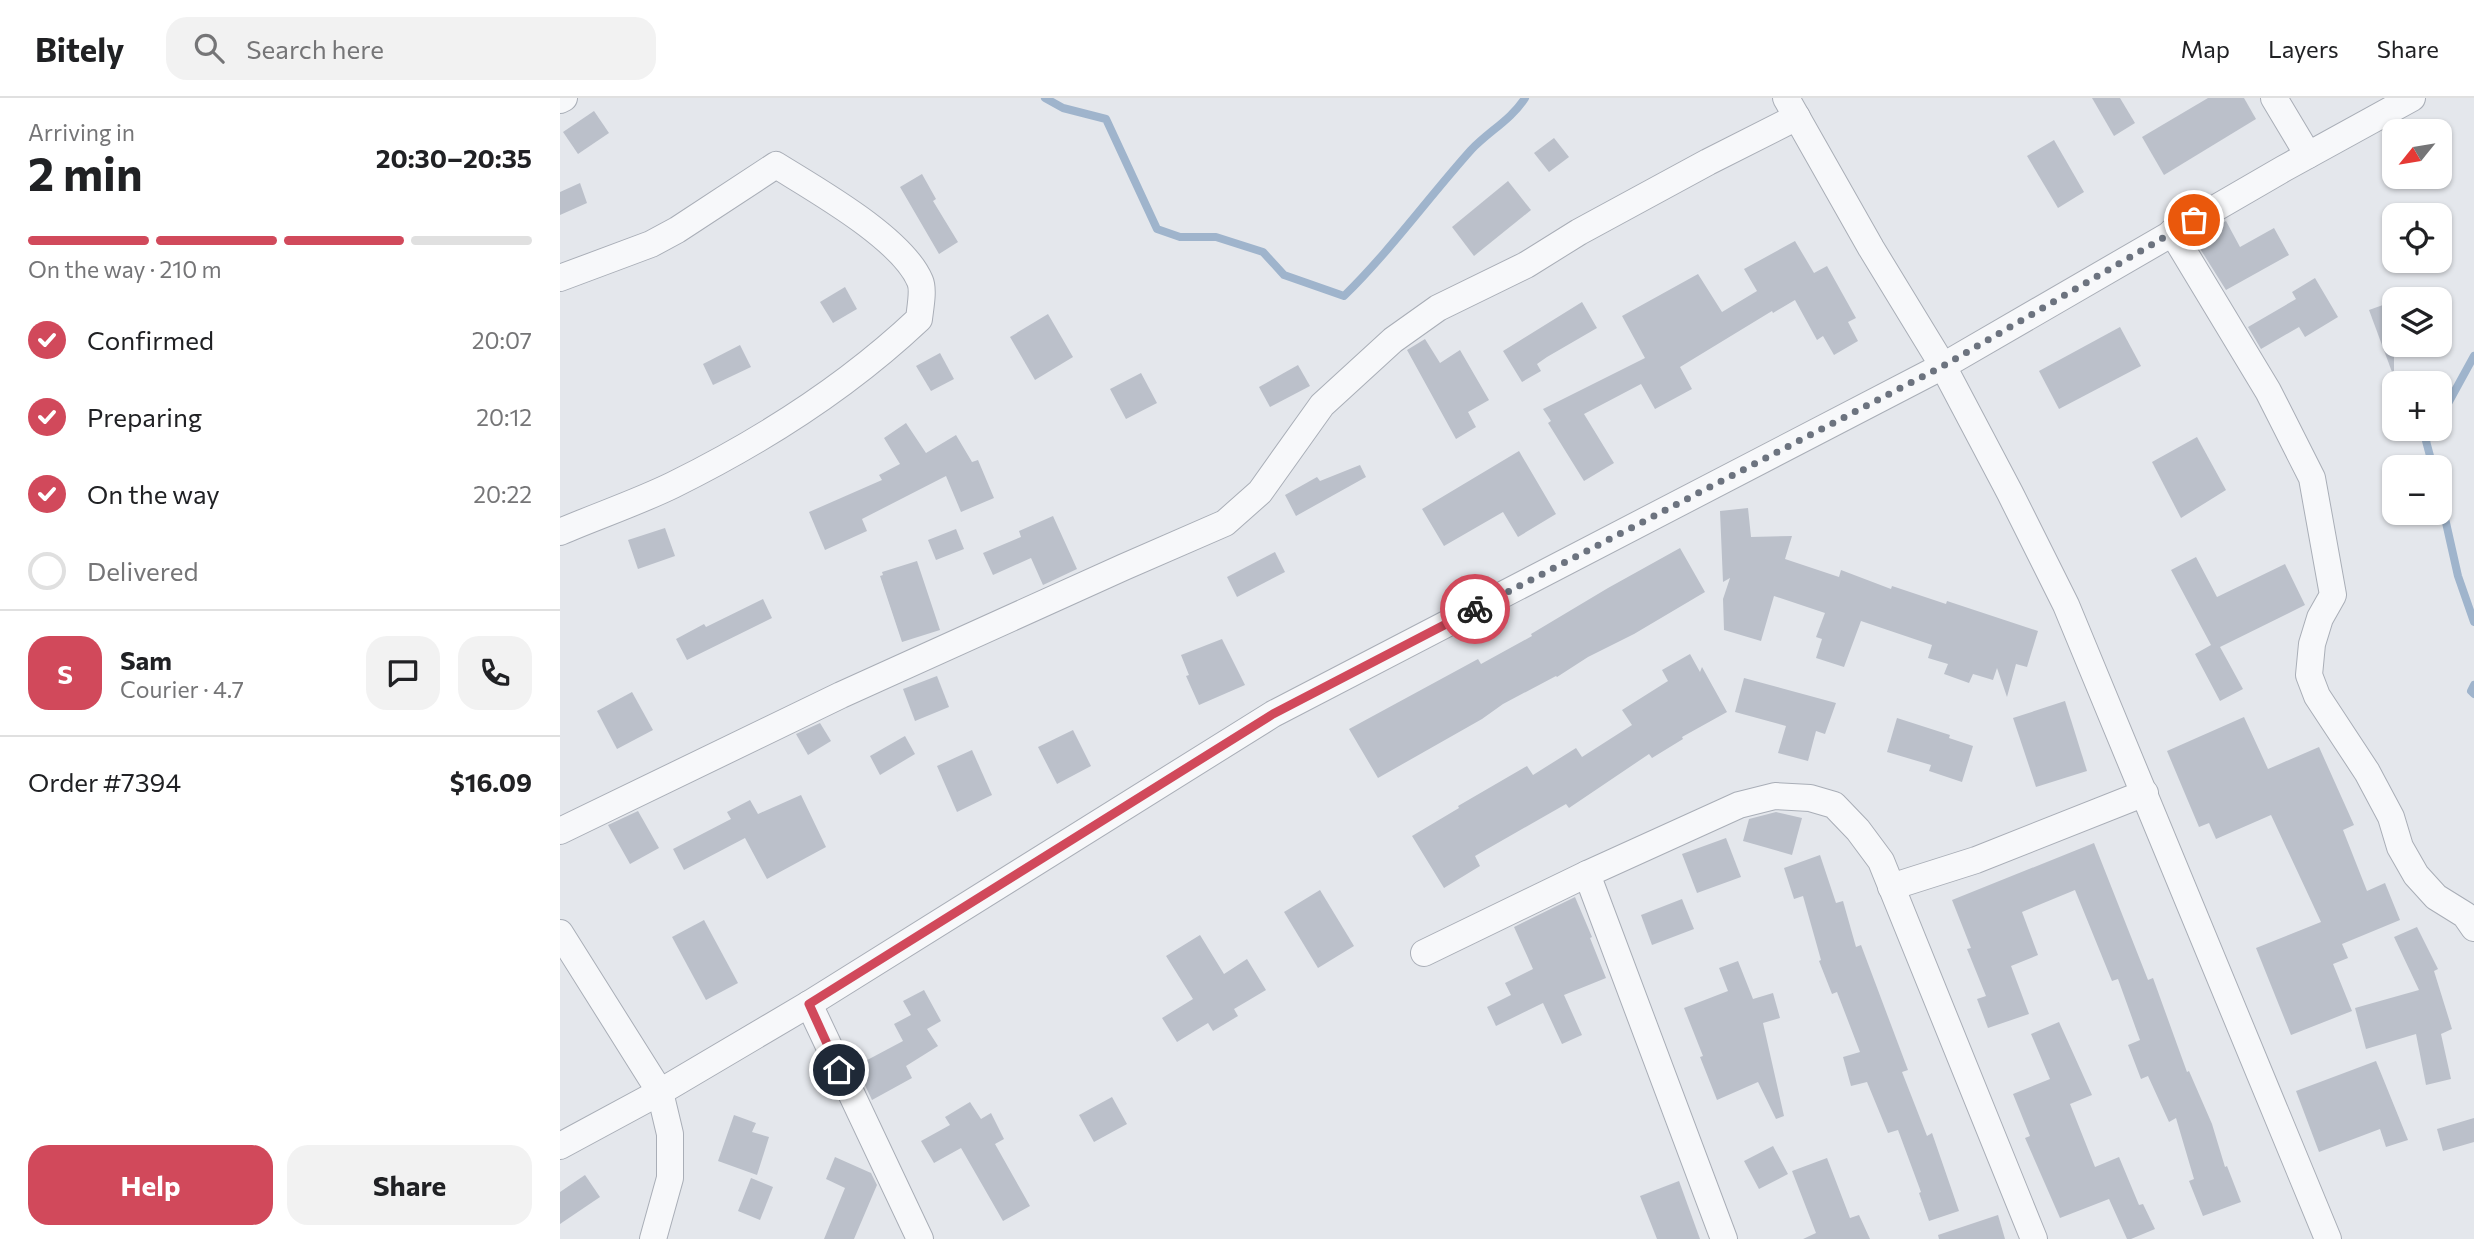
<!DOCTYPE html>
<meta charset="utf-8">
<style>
body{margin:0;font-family:Commissioner,sans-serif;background:#f2f2f2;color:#202124;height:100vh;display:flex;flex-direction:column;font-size:26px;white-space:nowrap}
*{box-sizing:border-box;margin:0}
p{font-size:23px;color:#757577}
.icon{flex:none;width:38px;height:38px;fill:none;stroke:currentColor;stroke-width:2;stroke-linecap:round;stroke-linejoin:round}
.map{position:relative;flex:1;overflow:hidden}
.sheet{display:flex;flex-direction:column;background:#fff;width:560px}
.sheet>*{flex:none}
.needle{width:46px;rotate:240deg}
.tools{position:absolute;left:1822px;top:21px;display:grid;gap:14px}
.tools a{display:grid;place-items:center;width:70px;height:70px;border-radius:14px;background:#fff;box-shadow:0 2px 5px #0004;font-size:35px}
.pin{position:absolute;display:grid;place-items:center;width:60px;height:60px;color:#fff;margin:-30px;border:4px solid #fff;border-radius:50%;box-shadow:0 2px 7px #0007}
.courier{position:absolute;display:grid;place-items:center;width:70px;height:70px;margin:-35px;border:5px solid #d1495b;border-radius:50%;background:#fff;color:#222;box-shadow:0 2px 9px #0007}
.headline em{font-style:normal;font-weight:700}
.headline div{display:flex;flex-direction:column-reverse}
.headline{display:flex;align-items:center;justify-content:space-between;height:119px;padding:0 28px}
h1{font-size:46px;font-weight:700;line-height:52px}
.bar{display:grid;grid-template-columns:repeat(4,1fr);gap:10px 7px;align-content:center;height:84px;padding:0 28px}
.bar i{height:9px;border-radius:5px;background:#e0e0e0}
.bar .current{background:#d1495b}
.bar p{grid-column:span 4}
.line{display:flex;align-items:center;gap:18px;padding:0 28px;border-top:2px solid #e0e0e0}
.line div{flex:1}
.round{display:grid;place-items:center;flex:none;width:74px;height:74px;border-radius:21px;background:#f2f2f2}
ol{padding:0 28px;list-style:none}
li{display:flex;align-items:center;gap:21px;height:77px}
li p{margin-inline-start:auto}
li .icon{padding:7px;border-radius:50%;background:#d1495b;color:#fff;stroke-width:4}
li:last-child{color:#757577}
li i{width:38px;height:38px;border:4px solid #e0e0e0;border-radius:50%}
.button{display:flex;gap:14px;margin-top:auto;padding:14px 28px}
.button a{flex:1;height:80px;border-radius:21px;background:#d1495b;color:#fff;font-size:28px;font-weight:700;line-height:80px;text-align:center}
.button a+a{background:#f2f2f2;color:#202124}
header{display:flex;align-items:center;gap:42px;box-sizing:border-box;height:98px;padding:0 35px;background:#fff;border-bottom:2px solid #e0e0e0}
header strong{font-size:33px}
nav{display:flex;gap:38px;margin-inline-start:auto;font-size:24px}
.search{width:490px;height:63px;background:#f2f2f2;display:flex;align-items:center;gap:18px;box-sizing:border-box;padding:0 24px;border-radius:21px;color:#757577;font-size:26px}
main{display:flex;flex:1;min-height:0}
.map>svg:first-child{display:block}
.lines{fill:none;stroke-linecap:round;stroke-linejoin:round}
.stream{stroke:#9fb4cc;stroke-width:8}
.building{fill:#bbc0ca}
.minor-casing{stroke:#a9aeb7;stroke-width:28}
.minor{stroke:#f7f8fa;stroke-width:26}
.done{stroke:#6c737f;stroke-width:7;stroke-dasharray:0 12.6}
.route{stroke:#d1495b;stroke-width:9}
</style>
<header>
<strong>Bitely</strong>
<div class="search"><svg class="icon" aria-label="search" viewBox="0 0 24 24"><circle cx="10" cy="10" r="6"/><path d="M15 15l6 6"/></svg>Search here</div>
<nav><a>Map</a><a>Layers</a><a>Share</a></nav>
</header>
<main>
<section class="sheet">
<div class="headline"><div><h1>2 min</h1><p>Arriving in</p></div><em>20:30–20:35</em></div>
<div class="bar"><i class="current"></i><i class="current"></i><i class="current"></i><i></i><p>On the way · 210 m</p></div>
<ol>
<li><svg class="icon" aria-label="check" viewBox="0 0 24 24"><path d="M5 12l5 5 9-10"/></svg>Confirmed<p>20:07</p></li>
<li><svg class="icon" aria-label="check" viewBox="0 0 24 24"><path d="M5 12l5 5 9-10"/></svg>Preparing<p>20:12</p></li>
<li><svg class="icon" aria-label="check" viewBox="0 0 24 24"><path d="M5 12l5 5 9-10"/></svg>On the way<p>20:22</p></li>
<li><i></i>Delivered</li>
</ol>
<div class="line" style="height:126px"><b class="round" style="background:#d1495b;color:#fff">S</b><div><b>Sam</b><p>Courier · 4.7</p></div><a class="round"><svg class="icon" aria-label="chat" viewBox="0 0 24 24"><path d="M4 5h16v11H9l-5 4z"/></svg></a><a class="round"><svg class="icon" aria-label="phone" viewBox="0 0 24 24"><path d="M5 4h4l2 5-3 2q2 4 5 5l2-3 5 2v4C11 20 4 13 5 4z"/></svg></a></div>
<div class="line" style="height:91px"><div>Order #7394</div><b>$16.09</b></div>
<div class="button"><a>Help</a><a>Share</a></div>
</section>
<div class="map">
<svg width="1914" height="1141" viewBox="0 0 1914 1141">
<rect width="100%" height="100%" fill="#e4e7ec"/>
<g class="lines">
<g class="stream">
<path d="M485,0L503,10L546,21L597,131L620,139H656L703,154L724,177L784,198C830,153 868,100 911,52C929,33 951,22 965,0"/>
<polyline points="1880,320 1914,258"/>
<polyline points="1873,369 1866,343 1873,331"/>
<polyline points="1880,398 1898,478 1914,524"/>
<polyline points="1914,587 1911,593 1914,596"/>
</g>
</g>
<g class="building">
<polygon points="1532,0 1560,0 1575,25 1554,38"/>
<polygon points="1648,0 1684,0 1696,21 1604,77 1582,39"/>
<polygon points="34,13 49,35 18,56 3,34"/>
<polygon points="994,40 1009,59 989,74 974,55"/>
<polygon points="1494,42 1524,94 1498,110 1467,58"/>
<polygon points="362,76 376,101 373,103 398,144 379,156 340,89"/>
<polygon points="948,83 971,112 914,158 892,129"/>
<polygon points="20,85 27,105 0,117 0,94"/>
<polygon points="1666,123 1680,149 1714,130 1729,157 1666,192 1634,141"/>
<polygon points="1235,143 1254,175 1267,168 1296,220 1288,224 1298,243 1274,257 1263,238 1257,242 1235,202 1213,215 1212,213 1120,269 1132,291 1095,311 1081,286 1024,316 1054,365 1024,383 988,325 991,323 983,311 1085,260 1062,218 1138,176 1162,214 1197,193 1184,171"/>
<polygon points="1755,180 1778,219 1745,239 1739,229 1701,251 1688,229 1736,201 1732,194"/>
<polygon points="285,189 297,211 273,225 260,204"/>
<polygon points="1834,203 1834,273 1832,274 1809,212"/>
<polygon points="1022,204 1037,230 987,259 977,266 981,273 962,284 943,253"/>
<polygon points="488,216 513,259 475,282 450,239"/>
<polygon points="1560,229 1581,268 1499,311 1479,273"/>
<polygon points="865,241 880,265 900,252 929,302 908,314 916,329 896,341 847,252"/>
<polygon points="180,247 191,269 153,287 143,266"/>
<polygon points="380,255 394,281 371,293 356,268"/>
<polygon points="738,267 750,288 710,309 699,289"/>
<polygon points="581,275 597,305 566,321 550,291"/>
<polygon points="346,325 366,355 396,337 412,364 418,362 434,400 401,414 386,378 302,421 307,433 265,452 249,414 322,382 319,377 340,366 324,340"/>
<polygon points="1637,339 1666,392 1621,420 1592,364"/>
<polygon points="959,353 996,416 958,439 943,414 884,448 862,411"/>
<polygon points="800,367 806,379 736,418 725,397 757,379 760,383"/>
<polygon points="1188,410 1191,439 1232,438 1225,461 1279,479 1281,472 1331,491 1332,488 1386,506 1387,503 1478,533 1467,569 1456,566 1447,599 1437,570 1433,582 1413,576 1409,585 1384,576 1388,566 1368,560 1372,547 1301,523 1284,569 1256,560 1262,541 1256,539 1265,515 1214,498 1201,543 1164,532 1163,501 1170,480 1163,484 1160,413"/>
<polygon points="493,418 517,471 483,487 471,460 433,477 423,455 461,439 459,433"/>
<polygon points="105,430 115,458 78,471 68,442"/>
<polygon points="396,431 404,451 376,462 368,442"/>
<polygon points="1120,450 1145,494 1074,536 1028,559 997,579 996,578 943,606 922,621 818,680 789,631 918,561 921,566 972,538 971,536 1048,490"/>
<polygon points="715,454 725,474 677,499 667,479"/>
<polygon points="1636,459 1657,499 1725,466 1745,507 1660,549 1683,591 1660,603 1635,556 1651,547 1611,472"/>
<polygon points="357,463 380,532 342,544 320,478 323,477 322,474"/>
<polygon points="203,501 212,520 127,562 116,541 144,526 146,529"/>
<polygon points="662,541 685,587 639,607 626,578 629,577 621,557"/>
<polygon points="1130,556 1140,574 1142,569 1167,614 1122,639 1123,641 1092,660 1089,656 1009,710 1006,706 915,758 920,768 884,790 852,738 899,710 898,708 967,668 973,677 1016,650 1022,659 1072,627 1062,612 1108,583 1102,572"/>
<polygon points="377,578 389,609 355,623 343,591"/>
<polygon points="1184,580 1276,605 1265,636 1256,633 1248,663 1218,655 1226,628 1175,614"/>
<polygon points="72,594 93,632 57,651 37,613"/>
<polygon points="1505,603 1527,673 1476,689 1453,620"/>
<polygon points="1684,619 1708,671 1759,649 1794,727 1783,732 1807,793 1825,785 1840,822 1782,846 1788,860 1773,866 1792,913 1731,937 1696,850 1761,824 1711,717 1656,741 1649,725 1639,729 1607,653"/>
<polygon points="1337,620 1390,637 1389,640 1413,648 1402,684 1369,673 1371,667 1327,654"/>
<polygon points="260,625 271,643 248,657 236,636"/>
<polygon points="513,632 531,668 497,686 478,649"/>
<polygon points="345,638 355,656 320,677 310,658"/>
<polygon points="412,652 432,697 397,714 377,668"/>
<polygon points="241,697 266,749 207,781 185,740 124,772 113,751 171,721 167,714 190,702 198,716"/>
<polygon points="78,713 99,750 70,766 48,727"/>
<polygon points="1216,714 1242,720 1232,757 1183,743 1189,721"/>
<polygon points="1166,740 1181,779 1137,795 1122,756"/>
<polygon points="1534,745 1588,882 1593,880 1627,974 1629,973 1652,1026 1665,1069 1667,1068 1681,1104 1643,1118 1629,1083 1634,1081 1616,1020 1609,1024 1588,978 1581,981 1568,947 1580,942 1558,881 1552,883 1515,792 1462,814 1478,857 1451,868 1469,916 1428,930 1417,901 1426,898 1407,851 1411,850 1392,802"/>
<polygon points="1260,757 1276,805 1283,803 1296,849 1301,847 1348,972 1342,974 1367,1038 1372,1035 1399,1113 1369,1123 1359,1095 1361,1094 1338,1032 1328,1035 1307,984 1291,988 1283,959 1300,954 1277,894 1272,896 1259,863 1261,862 1243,798 1234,801 1224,770"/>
<polygon points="760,792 794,848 758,870 724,814"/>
<polygon points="1015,799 1032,839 1030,840 1046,880 1004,897 1022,937 1002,946 983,905 936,928 927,909 951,897 945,885 973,871 954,829"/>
<polygon points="1122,801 1134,831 1092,847 1081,817"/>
<polygon points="144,822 178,885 146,902 112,839"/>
<polygon points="1857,829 1878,871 1874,873 1892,931 1881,936 1891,981 1866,987 1856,936 1806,951 1795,910 1859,892 1834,839"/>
<polygon points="640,837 664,876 687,861 706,892 674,911 678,918 653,933 648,925 617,944 602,920 633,901 606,858"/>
<polygon points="1178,863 1193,901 1213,895 1220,920 1203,925 1224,1018 1216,1021 1198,984 1157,1002 1140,959 1143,958 1124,910 1168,893 1159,870"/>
<polygon points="364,892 381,923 367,931 378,948 346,968 352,980 312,1002 296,968 343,943 334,926 351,917 343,903"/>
<polygon points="1499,924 1532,997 1510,1006 1535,1069 1559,1059 1579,1107 1583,1106 1595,1131 1571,1141 1567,1141 1549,1101 1500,1120 1465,1040 1470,1038 1453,996 1490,981 1471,936"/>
<polygon points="1816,963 1848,1042 1826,1049 1820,1031 1759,1054 1736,993"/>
<polygon points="552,999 567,1026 534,1044 519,1017"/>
<polygon points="410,1004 421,1021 431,1015 444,1041 435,1046 470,1108 443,1123 401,1050 374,1065 361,1043 390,1027 385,1019"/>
<polygon points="174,1017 196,1025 192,1034 209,1039 197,1077 158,1063"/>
<polygon points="1914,1020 1914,1044 1883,1053 1877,1031"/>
<polygon points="1213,1048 1228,1076 1199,1091 1184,1063"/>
<polygon points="275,1059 311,1075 317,1087 294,1141 264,1141 285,1090 266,1081"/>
<polygon points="1267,1060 1290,1120 1299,1117 1310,1141 1243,1141 1256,1135 1232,1073"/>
<polygon points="25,1077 40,1099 0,1126 0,1094"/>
<polygon points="191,1080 213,1089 200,1122 178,1113"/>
<polygon points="1119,1083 1140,1141 1097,1141 1080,1098"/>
<polygon points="1438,1117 1445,1141 1379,1141 1378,1137"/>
</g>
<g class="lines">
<g class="minor-casing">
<g id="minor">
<polyline points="1226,0 1311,150 1383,268 1450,395 1506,507 1768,1141"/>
<polyline points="1714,0 1748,57"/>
<polyline points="0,2 4,0"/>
<polyline points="1612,134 1708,293 1752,380 1773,497 1760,520 1752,546 1749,577 1757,598 1807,674 1831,719 1840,749 1856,777 1876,799 1905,817 1914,830"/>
<path d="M0,180L91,146L117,132L216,67C256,92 342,140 360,183C364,192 360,211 359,221C288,288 200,344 113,387C76,405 37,418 0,434"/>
<polyline points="0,733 281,597 564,469 665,425 700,394 762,307 833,242 878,210 966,167 1019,134 1148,64 1237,19"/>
<polyline points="1027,776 1164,1141"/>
<polyline points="1331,789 1416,762 1585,695"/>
<polyline points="0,835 100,994 110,1036 110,1080 93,1141"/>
<polyline points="864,855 1027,776 1179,707 1215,698 1250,700 1274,707 1298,732 1321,763 1474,1141"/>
<polyline points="249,906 360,1141"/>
<polyline points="0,1048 100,994 249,906 713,616 1383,268 1723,71 1852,0"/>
</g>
</g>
<use href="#minor" class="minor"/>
</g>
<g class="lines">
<polyline class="done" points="915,511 1383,268 1634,122"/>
<polyline class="route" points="279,972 249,906 713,616 915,511"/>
</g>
</svg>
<div class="tools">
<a><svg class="needle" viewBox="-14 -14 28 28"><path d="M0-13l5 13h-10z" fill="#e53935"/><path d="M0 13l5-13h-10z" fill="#757577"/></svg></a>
<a><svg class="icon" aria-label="locate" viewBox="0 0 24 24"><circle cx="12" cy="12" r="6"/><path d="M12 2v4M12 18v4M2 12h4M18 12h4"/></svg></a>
<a><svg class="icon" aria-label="layers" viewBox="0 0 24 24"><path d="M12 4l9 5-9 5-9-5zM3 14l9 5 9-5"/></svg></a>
<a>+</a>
<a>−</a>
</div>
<div class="pin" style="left:1634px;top:122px;background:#ea580c"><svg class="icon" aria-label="bag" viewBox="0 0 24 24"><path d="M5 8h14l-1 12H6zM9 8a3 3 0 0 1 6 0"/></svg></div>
<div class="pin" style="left:279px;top:972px;background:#1f2937"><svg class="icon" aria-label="home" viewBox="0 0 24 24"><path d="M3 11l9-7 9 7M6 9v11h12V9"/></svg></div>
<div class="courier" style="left:915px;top:511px"><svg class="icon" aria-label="bike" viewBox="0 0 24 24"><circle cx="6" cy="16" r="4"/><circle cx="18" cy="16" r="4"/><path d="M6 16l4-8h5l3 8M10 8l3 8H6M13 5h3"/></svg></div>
</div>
</main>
